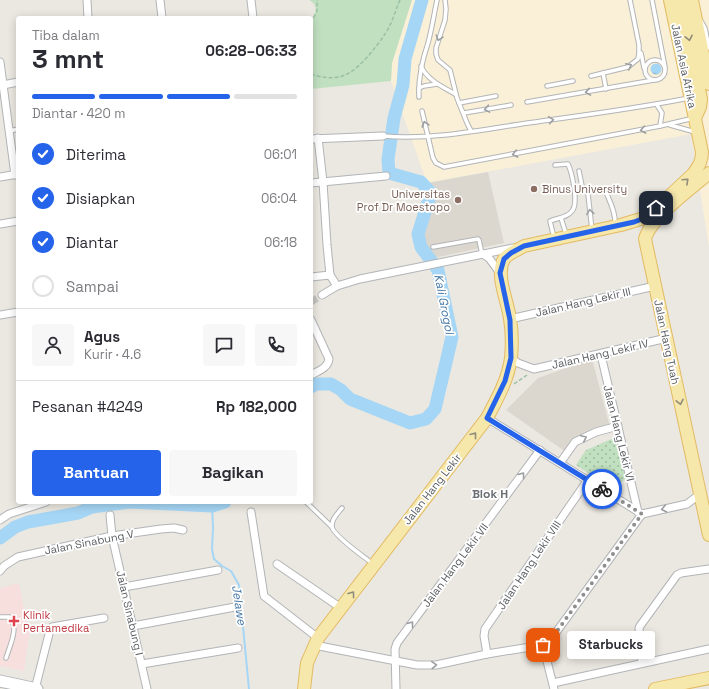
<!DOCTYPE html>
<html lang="id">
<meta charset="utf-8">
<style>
body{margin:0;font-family:"Space Grotesk",sans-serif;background:#f7f7f7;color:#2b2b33;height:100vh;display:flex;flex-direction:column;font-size:15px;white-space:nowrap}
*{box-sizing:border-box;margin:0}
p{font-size:13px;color:#7c7c81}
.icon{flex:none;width:22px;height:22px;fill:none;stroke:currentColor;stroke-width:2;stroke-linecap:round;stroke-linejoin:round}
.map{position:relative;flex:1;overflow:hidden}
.sheet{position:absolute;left:16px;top:16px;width:297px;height:488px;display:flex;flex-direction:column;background:#fff;border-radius:4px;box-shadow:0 2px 10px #0003}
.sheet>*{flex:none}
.pin{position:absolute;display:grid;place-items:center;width:34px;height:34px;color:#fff;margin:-17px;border-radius:8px;box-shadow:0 2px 6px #0006}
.courier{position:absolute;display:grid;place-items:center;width:40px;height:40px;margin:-20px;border:3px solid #2563eb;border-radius:50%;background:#fff;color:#222;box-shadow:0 1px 5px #0007}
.bubble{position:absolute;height:28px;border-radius:4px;background:#fff;box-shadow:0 2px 10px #0003;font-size:13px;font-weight:700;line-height:28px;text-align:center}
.head em{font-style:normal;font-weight:700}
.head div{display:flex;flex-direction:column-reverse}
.head{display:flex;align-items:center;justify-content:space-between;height:68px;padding:0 16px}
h1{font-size:26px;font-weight:700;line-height:30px}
.bar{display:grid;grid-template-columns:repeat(4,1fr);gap:6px 4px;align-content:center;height:48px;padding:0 16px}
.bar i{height:5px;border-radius:3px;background:#e1e1e2}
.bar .on{background:#2563eb}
.bar p{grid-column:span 4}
.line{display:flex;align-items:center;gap:10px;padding:0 16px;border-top:1px solid #e1e1e2}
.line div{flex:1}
.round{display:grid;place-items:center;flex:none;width:42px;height:42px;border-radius:4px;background:#f7f7f7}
ol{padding:0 16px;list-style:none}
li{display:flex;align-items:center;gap:12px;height:44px}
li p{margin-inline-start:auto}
li .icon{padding:4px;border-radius:50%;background:#2563eb;color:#fff;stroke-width:4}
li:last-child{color:#7c7c81}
li i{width:22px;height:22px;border:2px solid #e1e1e2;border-radius:50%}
.button{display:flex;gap:8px;margin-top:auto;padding:8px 16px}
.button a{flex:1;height:46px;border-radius:4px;background:#2563eb;color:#fff;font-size:16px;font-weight:700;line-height:46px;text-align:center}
.button a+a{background:#f7f7f7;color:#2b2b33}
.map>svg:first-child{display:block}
.commercial{fill:#f9f0d7}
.education{fill:#dbd7cf}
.medical{fill:#f7dfdd}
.grass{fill:#c1e0c0}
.park{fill:url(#park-dots)}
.water{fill:url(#water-ripples)}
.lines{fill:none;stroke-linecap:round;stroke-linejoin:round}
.stream{stroke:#a6d6f5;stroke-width:2}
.river{stroke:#a6d6f5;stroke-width:13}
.street-tunnel{stroke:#c7c5c1;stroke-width:7;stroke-dasharray:7 3.5;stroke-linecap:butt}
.lane-casing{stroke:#b2b4b7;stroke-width:5.5}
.street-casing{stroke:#b2b4b7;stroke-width:9}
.secondary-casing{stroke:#b1b4b7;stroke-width:13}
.primary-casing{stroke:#e2ba63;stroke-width:14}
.path{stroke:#9ac1a3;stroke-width:1.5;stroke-dasharray:4 2;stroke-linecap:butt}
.lane{stroke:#fff;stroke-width:3.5}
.street{stroke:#fff;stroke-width:7}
.secondary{stroke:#fff;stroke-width:11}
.primary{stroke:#f6e7ab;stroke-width:12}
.oneway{stroke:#9c9ea0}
.oneway2{stroke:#918d7a}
.done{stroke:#8d8e8d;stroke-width:4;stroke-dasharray:0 7.2}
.route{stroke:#2563eb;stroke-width:5}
.education-dot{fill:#8d6e63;stroke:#fff;stroke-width:1.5}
.health-dot{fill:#e0444e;stroke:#fff;stroke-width:1.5}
.labels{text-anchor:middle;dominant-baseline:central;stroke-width:3.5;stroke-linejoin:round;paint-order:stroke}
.street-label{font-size:11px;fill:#5a5d60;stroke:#fff}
.education-label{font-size:11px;fill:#785e54;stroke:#fff;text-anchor:start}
.health-label{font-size:11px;fill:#be3a42;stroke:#fff;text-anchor:start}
.water-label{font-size:12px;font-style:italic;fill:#4778a5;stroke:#fff}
.neighbourhood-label{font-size:12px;font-weight:bold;fill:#6b6f72;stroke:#fff}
</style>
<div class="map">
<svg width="709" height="689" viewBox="0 0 709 689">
<defs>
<pattern id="park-dots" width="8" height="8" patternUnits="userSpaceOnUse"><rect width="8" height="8" fill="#c1e0c0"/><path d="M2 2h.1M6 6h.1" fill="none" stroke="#a0b99f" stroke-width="1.8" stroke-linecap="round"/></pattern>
<pattern id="water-ripples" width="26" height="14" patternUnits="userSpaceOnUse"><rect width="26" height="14" fill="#a6d6f5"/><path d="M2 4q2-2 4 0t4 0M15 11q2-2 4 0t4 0" fill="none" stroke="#8ab1ca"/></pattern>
</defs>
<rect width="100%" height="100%" fill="#ebe8e1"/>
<polygon class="commercial" points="412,0 709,0 709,247 691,134 427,183 391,81 392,63"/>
<g class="education">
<polygon points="488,172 504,243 424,260 413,242 417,216 427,183"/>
<polygon points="592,359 610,427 573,446 566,452 506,410 538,378"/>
</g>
<polygon class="medical" points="19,583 25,615 30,628 24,671 0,666 0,588"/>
<path class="grass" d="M309,0H412L392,63L391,81L311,89V21C316,13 319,5 309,0Z"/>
<polygon class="park" points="614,438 627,478 612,489 576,465 586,450"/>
<circle class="water" cx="656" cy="69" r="5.5"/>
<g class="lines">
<polyline class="stream" points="212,506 213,528 212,549 214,559 222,566 231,571 239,585 249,689"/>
<g class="river">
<polyline points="311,387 316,384 331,384 341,390 350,399 410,423 426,419 435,409 452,337 438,270 421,247 418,234 431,193 421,182 389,173 388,159 394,118 403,85 405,59 422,0"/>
<polyline points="0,538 15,527 28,522 78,513 92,507 129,502 212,506 225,502"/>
</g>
<polyline class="street-tunnel" points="311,302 322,295"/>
<g class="lane-casing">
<g id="lane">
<polyline points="445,0 446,9 445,20 436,48 436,54 438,60 450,70 457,98 467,123 471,131"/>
<polyline points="652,0 665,67"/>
<polyline points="701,21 705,28 709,48"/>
<polyline points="641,53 644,68"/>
<circle cx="655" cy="70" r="10"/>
<path d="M421,66C427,80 443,87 455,94"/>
<polyline points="603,73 606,89"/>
<polyline points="591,76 628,67 638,59 639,53 639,45 630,0"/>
<polyline points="547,86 573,81"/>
<polyline points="419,88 424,86 437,84"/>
<path d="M419,97C418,78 422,61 428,43C432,29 434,14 437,0"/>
<polyline points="527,102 654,80"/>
<polyline points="459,103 496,96"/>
<polyline points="657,105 662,113 660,126"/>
<polyline points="422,111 433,158 436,163 444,167 660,126 694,118"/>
<polyline points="464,113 511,105"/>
<polyline points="670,125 695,132"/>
<polyline points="10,131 18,129"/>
<path d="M383,136C429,140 476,131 521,124C577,116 634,109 689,98"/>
<polyline points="579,171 582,186 588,194 592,230"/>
<path d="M606,192C610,202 616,213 615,224"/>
<polyline points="561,218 566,234"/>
<path d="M554,238L550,221C557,218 567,218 572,211C579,203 572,173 568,164L555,165"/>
<polyline points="433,247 478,239 479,240 482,254"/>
<polyline points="306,502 332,527"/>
<path d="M342,508C338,513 331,519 332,527C334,536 364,557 372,563"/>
<path d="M0,617H10C19,628 10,645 6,658"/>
</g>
</g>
<g class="street-casing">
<g id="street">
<polyline points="87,0 88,18"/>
<polyline points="160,0 162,18"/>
<polyline points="251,0 253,18"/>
<polyline points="0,62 15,175"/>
<polyline points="3,85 18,82"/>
<polyline points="318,138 323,182 327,245 330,275 337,286"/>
<polyline points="311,139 383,136"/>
<polyline points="0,177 18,174"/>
<polyline points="311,183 386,176"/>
<polyline points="0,224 18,221"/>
<polyline points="483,254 489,258 500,273"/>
<polyline points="311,277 330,275"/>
<polyline points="322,295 337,286 360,279 513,248"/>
<polyline points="0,315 18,312"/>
<polyline points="510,319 655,286"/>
<path d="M311,320L329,359C328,368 318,371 311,375"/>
<polyline points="601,355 638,512"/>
<polyline points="511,358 518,363 534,369 667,338"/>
<polyline points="487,418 642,514"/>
<polyline points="560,463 575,442 596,432 618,426"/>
<polyline points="251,512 264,596 318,638"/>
<polyline points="642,514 687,504 700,494"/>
<polyline points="110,515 112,536 147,689"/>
<polyline points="0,520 9,514 46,502"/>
<polyline points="277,564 341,608"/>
<polyline points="0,571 4,566 18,557 112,536 161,529 174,528 183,530"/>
<polyline points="124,587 218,570"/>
<polyline points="133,626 235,607"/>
<polyline points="314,645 417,665 436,665 487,654 543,645 552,638 642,514"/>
<polyline points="543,645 554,689"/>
<polyline points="487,654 484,636 485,629 587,481"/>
<polyline points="642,663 639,628 640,626 677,575 681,573 709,569"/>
<polyline points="142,664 238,648"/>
<polyline points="553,683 709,649"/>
<polyline points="35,689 50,630 52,627 104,618"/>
<polyline points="396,689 395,649 397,643 540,450"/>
</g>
</g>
<g class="secondary-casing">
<polyline id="secondary" points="0,681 37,689"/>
</g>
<g class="primary-casing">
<g id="primary">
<polyline points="681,0 701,99 700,107 695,118"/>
<polyline points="692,0 709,84"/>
<path d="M709,173C692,188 650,218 645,239L709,535"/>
<path d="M304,689L307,663L318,638L487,418C497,399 508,380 511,358C512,347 512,330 510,319C508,302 495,275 504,259C508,253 518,250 524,246L621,225L647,217L693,174C699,166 702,161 702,152L670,0"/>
<polyline points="655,689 709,678"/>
</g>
</g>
<g class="path">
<polyline points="311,23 317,11 317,0"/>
<path d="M311,74C322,78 336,80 347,74C360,68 377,46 385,34C392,24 395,11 400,0"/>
<polyline points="514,384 527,375"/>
</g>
<use href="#lane" class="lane"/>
<use href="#street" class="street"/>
<use href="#secondary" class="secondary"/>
<use href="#primary" class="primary"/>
</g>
<defs><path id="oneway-chevron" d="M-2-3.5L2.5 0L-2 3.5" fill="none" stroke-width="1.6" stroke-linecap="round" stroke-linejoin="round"/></defs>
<g class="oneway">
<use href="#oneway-chevron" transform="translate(439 38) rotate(107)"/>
<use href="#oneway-chevron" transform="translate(629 66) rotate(-26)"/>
<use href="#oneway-chevron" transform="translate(588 92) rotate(171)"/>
<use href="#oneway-chevron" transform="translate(487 109) rotate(170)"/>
<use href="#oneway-chevron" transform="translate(551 120) rotate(-8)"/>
<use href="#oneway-chevron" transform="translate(425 124) rotate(-106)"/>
<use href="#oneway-chevron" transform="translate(643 130) rotate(169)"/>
<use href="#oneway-chevron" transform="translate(515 154) rotate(169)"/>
<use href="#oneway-chevron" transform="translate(590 212) rotate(-99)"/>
<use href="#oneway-chevron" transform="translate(584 438) rotate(-25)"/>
<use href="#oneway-chevron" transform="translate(522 475) rotate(-53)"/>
<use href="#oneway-chevron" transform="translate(664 509) rotate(168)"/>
<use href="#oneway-chevron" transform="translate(411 624) rotate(-53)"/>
<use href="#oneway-chevron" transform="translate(434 665) rotate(-4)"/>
</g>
<g class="oneway2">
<use href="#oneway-chevron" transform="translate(689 38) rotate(78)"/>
<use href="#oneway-chevron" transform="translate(686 181) rotate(-43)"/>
<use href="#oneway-chevron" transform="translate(680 402) rotate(78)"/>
<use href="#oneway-chevron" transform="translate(474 435) rotate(-52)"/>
<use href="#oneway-chevron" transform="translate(352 594) rotate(-53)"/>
</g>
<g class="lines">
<polyline class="done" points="543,645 552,638 642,514 602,489"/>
<polyline class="route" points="602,489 487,418 505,381 511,358 510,320 500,273 504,259 511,253 524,246 634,222 647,217 656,208"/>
</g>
<g class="education-dot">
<circle cx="534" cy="189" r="4"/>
<circle cx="458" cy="200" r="4"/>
</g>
<path class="health-dot" d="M12 615h4v4h4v4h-4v4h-4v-4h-4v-4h4z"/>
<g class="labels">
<g class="street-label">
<text transform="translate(684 66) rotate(78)">Jalan Asia Afrika</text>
<text transform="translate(583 302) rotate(-13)">Jalan Hang Lekir III</text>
<text transform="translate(667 342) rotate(78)">Jalan Hang Tuah</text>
<text transform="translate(600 354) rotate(-13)">Jalan Hang Lekir IV</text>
<text transform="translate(619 433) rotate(76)">Jalan Hang Lekir VI</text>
<text transform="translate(432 489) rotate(-52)">Jalan Hang Lekir</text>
<text transform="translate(89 542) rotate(-11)">Jalan Sinabung V</text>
<text transform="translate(455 565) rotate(-53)">Jalan Hang Lekir VII</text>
<text transform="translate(529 565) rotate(-56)">Jalan Hang Lekir VIII</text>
<text transform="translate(130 613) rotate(77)">Jalan Sinabung I</text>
</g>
<g class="education-label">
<text x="542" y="189">Binus University</text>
<text x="450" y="194" text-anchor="end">Universitas<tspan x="450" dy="13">Prof Dr Moestopo</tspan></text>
</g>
<g class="health-label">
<text x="23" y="615">Klinik<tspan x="23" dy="13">Pertamedika</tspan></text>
</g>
<g class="water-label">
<text transform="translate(444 304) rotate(79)">Kali Grogol</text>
<text transform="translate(239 605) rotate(81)">Jelawe</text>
</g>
<g class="neighbourhood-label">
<text x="490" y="494">Blok H</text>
</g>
</g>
</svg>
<div class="pin" style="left:543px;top:645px;background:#ea580c"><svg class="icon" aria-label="bag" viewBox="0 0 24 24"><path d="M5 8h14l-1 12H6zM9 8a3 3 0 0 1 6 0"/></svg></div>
<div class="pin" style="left:656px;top:208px;background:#1f2937"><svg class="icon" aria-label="home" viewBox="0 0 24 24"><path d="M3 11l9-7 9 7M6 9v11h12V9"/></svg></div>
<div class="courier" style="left:602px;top:489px"><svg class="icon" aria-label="bike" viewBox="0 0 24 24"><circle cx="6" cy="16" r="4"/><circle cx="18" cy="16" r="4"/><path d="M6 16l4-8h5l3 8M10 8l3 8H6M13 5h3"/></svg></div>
<div class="bubble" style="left:567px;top:631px;width:88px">Starbucks</div>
<section class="sheet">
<div class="head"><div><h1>3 mnt</h1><p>Tiba dalam</p></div><em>06:28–06:33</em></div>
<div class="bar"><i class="on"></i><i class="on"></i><i class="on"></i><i></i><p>Diantar · 420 m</p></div>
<ol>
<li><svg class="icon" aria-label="check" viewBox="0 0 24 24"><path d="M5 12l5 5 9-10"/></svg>Diterima<p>06:01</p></li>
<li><svg class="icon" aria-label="check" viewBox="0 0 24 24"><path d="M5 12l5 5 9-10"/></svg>Disiapkan<p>06:04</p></li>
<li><svg class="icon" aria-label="check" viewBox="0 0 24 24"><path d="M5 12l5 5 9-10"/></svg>Diantar<p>06:18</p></li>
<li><i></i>Sampai</li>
</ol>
<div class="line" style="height:72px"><a class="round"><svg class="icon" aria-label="person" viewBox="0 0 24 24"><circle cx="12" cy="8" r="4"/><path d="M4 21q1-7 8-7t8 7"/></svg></a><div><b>Agus</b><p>Kurir · 4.6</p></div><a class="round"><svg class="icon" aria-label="chat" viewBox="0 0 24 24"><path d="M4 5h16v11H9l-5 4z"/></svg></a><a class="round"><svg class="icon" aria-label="phone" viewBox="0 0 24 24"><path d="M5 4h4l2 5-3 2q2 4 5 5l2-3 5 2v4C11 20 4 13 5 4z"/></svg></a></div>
<div class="line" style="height:52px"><div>Pesanan #4249</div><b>Rp 182,000</b></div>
<div class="button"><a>Bantuan</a><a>Bagikan</a></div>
</section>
</div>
